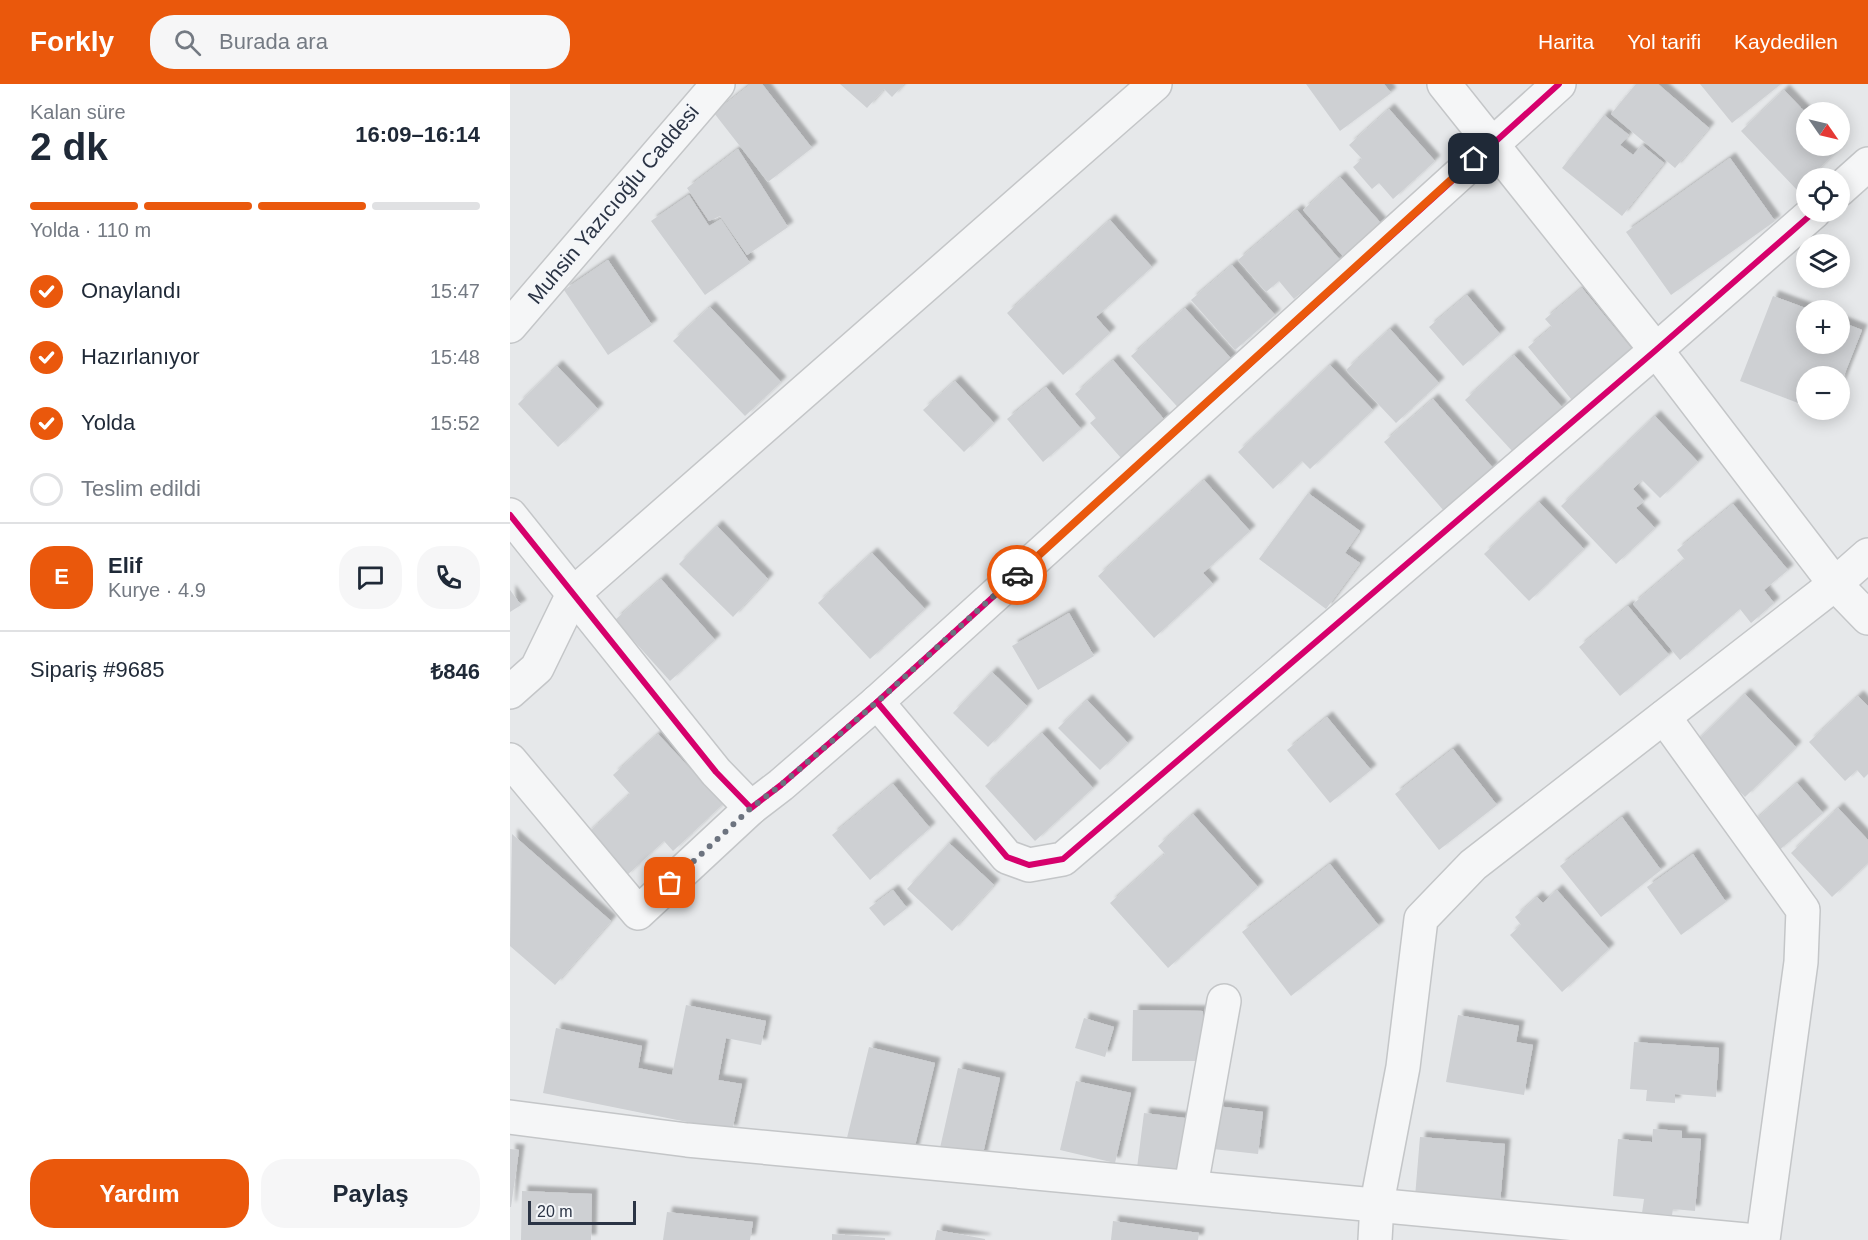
<!DOCTYPE html>
<html lang="tr">
<meta charset="utf-8">
<style>
body{margin:0;font-family:Helvetica,sans-serif;background:#f6f6f7;color:#1f2937;height:100vh;display:flex;flex-direction:column;font-size:22px;white-space:nowrap}
*{box-sizing:border-box;margin:0}
p{font-size:20px;color:#747a83}
.icon{flex:none;width:33px;height:33px;fill:none;stroke:currentColor;stroke-width:2;stroke-linecap:round;stroke-linejoin:round}
.map{position:relative;flex:1;overflow:hidden}
.panel{display:flex;flex-direction:column;background:#fff;width:510px}
.panel>*{flex:none}
.needle{width:39px;rotate:124deg}
.controls{position:absolute;left:1286px;top:18px;display:grid;gap:12px}
.controls a{display:grid;place-items:center;width:54px;height:54px;border-radius:50%;background:#fff;box-shadow:0 3px 15px #0003;font-size:30px}
.scale{position:absolute;left:18px;bottom:15px;width:108px;box-sizing:border-box;padding-left:6px;border:3px solid #2b3445;border-top:0;font-size:16px;line-height:21px;white-space:nowrap;color:#2b3445;-webkit-text-stroke:4px #f4f6f9;paint-order:stroke}
.pin{position:absolute;display:grid;place-items:center;width:51px;height:51px;color:#fff;margin:-26px;border-radius:12px;box-shadow:0 3px 9px #0006}
.courier{position:absolute;display:grid;place-items:center;width:60px;height:60px;margin:-30px;border:4px solid #ea580c;border-radius:50%;background:#fff;color:#222;box-shadow:0 2px 8px #0007}
.summary em{font-style:normal;font-weight:800}
.summary div{display:flex;flex-direction:column-reverse}
.summary{display:flex;align-items:center;justify-content:space-between;height:102px;padding:0 30px}
h1{font-size:39px;font-weight:800;line-height:45px}
.bar{display:grid;grid-template-columns:repeat(4,1fr);gap:9px 6px;align-content:center;height:72px;padding:0 30px}
.bar i{height:8px;border-radius:4px;background:#e0e1e3}
.bar .active{background:#ea580c}
.bar p{grid-column:span 4}
.line{display:flex;align-items:center;gap:15px;padding:0 30px;border-top:2px solid #e0e1e3}
.line div{flex:1}
.round{display:grid;place-items:center;flex:none;width:63px;height:63px;border-radius:24px;background:#f6f6f7}
ol{padding:0 30px;list-style:none}
li{display:flex;align-items:center;gap:18px;height:66px}
li p{margin-inline-start:auto}
li .icon{padding:6px;border-radius:50%;background:#ea580c;color:#fff;stroke-width:4}
li:last-child{color:#747a83}
li i{width:33px;height:33px;border:3px solid #e0e1e3;border-radius:50%}
.cta{display:flex;gap:12px;margin-top:auto;padding:12px 30px}
.cta a{flex:1;height:69px;border-radius:24px;background:#ea580c;color:#fff;font-size:24px;font-weight:800;line-height:69px;text-align:center}
.cta a+a{background:#f6f6f7;color:#1f2937}
header{display:flex;align-items:center;gap:36px;box-sizing:border-box;height:84px;padding:0 30px;background:#ea580c;color:#fff}
header strong{font-size:28px}
nav{display:flex;gap:33px;margin-inline-start:auto;font-size:21px}
.search{width:420px;height:54px;background:#f6f6f7;display:flex;align-items:center;gap:15px;box-sizing:border-box;padding:0 21px;border-radius:24px;color:#747a83;font-size:22px}
main{display:flex;flex:1;min-height:0}
.map>svg:first-child{display:block}
.building{fill:#ced0d3;filter:url(#shadow)}
.lines{fill:none;stroke-linecap:round;stroke-linejoin:round}
.minor-casing{stroke:#c4c6c8;stroke-width:36}
.minor{stroke:#f5f6f7;stroke-width:33}
.cycleway-casing{stroke:#f4f6f9;stroke-width:10}
.cycleway{stroke:#d6006c;stroke-width:6}
.done{stroke:#6c737f;stroke-width:6;stroke-dasharray:0 10.8}
.route{stroke:#ea580c;stroke-width:8}
.labels{text-anchor:middle;dominant-baseline:central;stroke-width:4.5;stroke-linejoin:round;paint-order:stroke}
.street-label{font-size:21px;fill:#2b3445;stroke:#f4f6f9}
</style>
<header>
<strong>Forkly</strong>
<div class="search"><svg class="icon" aria-label="search" viewBox="0 0 24 24"><circle cx="10" cy="10" r="6"/><path d="M15 15l6 6"/></svg>Burada ara</div>
<nav><a>Harita</a><a>Yol tarifi</a><a>Kaydedilen</a></nav>
</header>
<main>
<section class="panel">
<div class="summary"><div><h1>2 dk</h1><p>Kalan süre</p></div><em>16:09–16:14</em></div>
<div class="bar"><i class="active"></i><i class="active"></i><i class="active"></i><i></i><p>Yolda · 110 m</p></div>
<ol>
<li><svg class="icon" aria-label="check" viewBox="0 0 24 24"><path d="M5 12l5 5 9-10"/></svg>Onaylandı<p>15:47</p></li>
<li><svg class="icon" aria-label="check" viewBox="0 0 24 24"><path d="M5 12l5 5 9-10"/></svg>Hazırlanıyor<p>15:48</p></li>
<li><svg class="icon" aria-label="check" viewBox="0 0 24 24"><path d="M5 12l5 5 9-10"/></svg>Yolda<p>15:52</p></li>
<li><i></i>Teslim edildi</li>
</ol>
<div class="line" style="height:108px"><b class="round" style="background:#ea580c;color:#fff">E</b><div><b>Elif</b><p>Kurye · 4.9</p></div><a class="round"><svg class="icon" aria-label="chat" viewBox="0 0 24 24"><path d="M4 5h16v11H9l-5 4z"/></svg></a><a class="round"><svg class="icon" aria-label="phone" viewBox="0 0 24 24"><path d="M5 4h4l2 5-3 2q2 4 5 5l2-3 5 2v4C11 20 4 13 5 4z"/></svg></a></div>
<div class="line" style="height:78px"><div>Sipariş #9685</div><b>₺846</b></div>
<div class="cta"><a>Yardım</a><a>Paylaş</a></div>
</section>
<div class="map">
<svg width="1358" height="1156" viewBox="0 0 1358 1156">
<defs>
<filter id="shadow"><feDropShadow dx="5.5" dy="-5.5" stdDeviation="1.5" flood-color="#0004"/></filter>
</defs>
<rect width="100%" height="100%" fill="#e6e8ea"/>
<g class="building">
<polygon points="241,0 252,0 302,64 258,98 204,29"/>
<polygon points="330,0 394,0 382,13 374,5 357,24"/>
<polygon points="796,0 874,0 881,9 830,47"/>
<polygon points="1126,0 1148,0 1199,44 1165,84 1101,30"/>
<polygon points="1190,0 1271,0 1222,39"/>
<polygon points="1274,6 1296,29 1296,62 1327,62 1330,64 1287,106 1231,47"/>
<polygon points="879,25 925,77 883,115 869,99 862,105 843,83 852,75 839,61"/>
<polygon points="1094,31 1119,51 1110,61 1123,71 1132,61 1154,79 1112,132 1052,84"/>
<polygon points="228,65 278,143 237,171 210,132 199,137 177,104"/>
<polygon points="1220,74 1265,137 1161,211 1116,148"/>
<polygon points="830,93 877,146 839,179 793,126"/>
<polygon points="179,111 199,142 211,135 240,179 195,211 141,137"/>
<polygon points="787,126 830,176 784,215 769,197 756,208 728,176"/>
<polygon points="600,136 642,183 586,233 600,249 553,291 497,229"/>
<polygon points="98,176 142,241 98,271 54,206"/>
<polygon points="722,181 765,231 725,266 681,216"/>
<polygon points="1072,204 1126,270 1066,321 1018,263 1042,243 1035,235"/>
<polygon points="957,211 990,250 953,282 919,243"/>
<polygon points="1263,212 1301,226 1296,226 1296,260 1329,260 1329,237 1352,246 1329,304 1329,292 1296,292 1296,322 1230,297"/>
<polygon points="200,223 271,298 235,332 163,257"/>
<polygon points="675,224 728,282 674,330 621,272"/>
<polygon points="880,245 929,299 886,339 836,286"/>
<polygon points="1004,271 1052,323 1003,368 955,316"/>
<polygon points="603,276 659,341 627,361 611,374 580,339 586,334 565,310"/>
<polygon points="820,281 863,326 800,385 792,377 763,405 728,368"/>
<polygon points="47,282 88,325 48,363 8,320"/>
<polygon points="445,297 484,339 454,368 413,326"/>
<polygon points="536,303 571,345 533,378 497,335"/>
<polygon points="923,315 983,384 934,427 874,358"/>
<polygon points="1145,332 1188,378 1150,414 1132,396 1123,405 1134,417 1126,424 1145,444 1106,480 1051,422"/>
<polygon points="694,396 740,447 693,489 703,500 644,554 588,492"/>
<polygon points="798,409 850,447 835,469 850,479 816,525 749,475"/>
<polygon points="1029,418 1074,465 1019,517 974,470"/>
<polygon points="1223,420 1278,486 1254,506 1264,519 1241,539 1230,525 1170,576 1123,520 1175,476 1167,466"/>
<polygon points="207,442 258,495 223,533 169,480"/>
<polygon points="362,469 415,525 360,575 308,519"/>
<polygon points="151,495 205,556 160,597 105,536"/>
<polygon points="0,506 11,521 0,528"/>
<polygon points="1118,522 1159,571 1110,612 1069,563"/>
<polygon points="559,529 584,572 528,606 502,562"/>
<polygon points="482,588 517,622 478,663 443,629"/>
<polygon points="1235,610 1286,663 1235,713 1184,660"/>
<polygon points="1348,612 1358,622 1358,690 1354,694 1347,686 1335,697 1299,658"/>
<polygon points="577,616 618,659 590,686 548,644"/>
<polygon points="817,633 861,686 820,719 777,666"/>
<polygon points="532,649 583,704 525,757 475,702"/>
<polygon points="148,650 213,720 163,767 154,757 115,793 76,751 120,710 103,691"/>
<polygon points="943,665 987,721 929,766 885,710"/>
<polygon points="1287,699 1313,729 1267,768 1242,739"/>
<polygon points="383,700 420,744 360,796 322,751"/>
<polygon points="1328,724 1358,756 1358,779 1322,813 1281,769"/>
<polygon points="683,730 748,803 658,884 600,819 655,770 648,762"/>
<polygon points="1112,733 1151,786 1091,833 1050,782"/>
<polygon points="2,750 101,837 45,901 0,862"/>
<polygon points="439,759 484,801 442,847 397,805"/>
<polygon points="1183,770 1216,818 1171,851 1137,803"/>
<polygon points="820,780 869,842 781,912 732,848"/>
<polygon points="383,806 397,824 374,842 359,824"/>
<polygon points="1047,806 1099,865 1052,908 1000,851 1011,841 1005,833 1027,813 1033,819"/>
<polygon points="176,921 256,937 251,961 216,954 208,996 232,1000 222,1047 33,1009 46,944 132,962 128,984 162,991"/>
<polygon points="623,926 693,927 692,977 622,977"/>
<polygon points="948,931 1009,942 1006,958 1023,961 1014,1011 936,998"/>
<polygon points="574,934 604,943 595,973 565,964"/>
<polygon points="1124,958 1209,964 1206,1013 1165,1010 1165,1019 1136,1017 1137,1006 1120,1005"/>
<polygon points="359,963 425,979 402,1074 336,1058"/>
<polygon points="448,984 490,994 472,1074 430,1064"/>
<polygon points="566,997 621,1009 605,1079 550,1066"/>
<polygon points="699,1021 753,1028 748,1070 694,1064"/>
<polygon points="634,1029 683,1035 676,1090 627,1084"/>
<polygon points="1143,1045 1172,1047 1172,1054 1191,1055 1185,1127 1163,1125 1162,1131 1132,1129 1134,1115 1103,1112 1108,1055 1142,1058"/>
<polygon points="910,1053 995,1060 990,1120 905,1113"/>
<polygon points="0,1065 9,1066 1,1123 0,1123"/>
<polygon points="12,1107 82,1110 81,1156 11,1156"/>
<polygon points="157,1128 243,1138 240,1156 153,1156"/>
<polygon points="603,1137 689,1149 688,1156 601,1156"/>
<polygon points="427,1146 475,1155 475,1156 425,1156"/>
<polygon points="322,1150 375,1154 375,1156 322,1156"/>
</g>
<g class="lines">
<g class="minor-casing">
<g id="minor">
<polyline points="934,0 1146,266 1325,500 1358,534"/>
<polyline points="1329,106 1358,80"/>
<polyline points="0,242 208,0"/>
<polyline points="0,431 206,688 241,724 271,701 367,618 1049,0"/>
<polyline points="0,608 27,584 63,510 645,0"/>
<polyline points="367,618 497,773 519,781 553,775 1146,266 1304,128"/>
<polyline points="1154,633 1293,826 1291,878 1253,1156"/>
<polyline points="0,676 128,829 241,724"/>
<polyline points="0,1033 177,1056 1236,1156"/>
<polyline points="681,1102 714,917"/>
<polyline points="865,1156 867,1119 893,983 911,835 963,781 1325,500 1358,471"/>
</g>
</g>
<use href="#minor" class="minor"/>
<g class="cycleway-casing">
<g id="cycleway">
<polyline points="0,431 206,688 241,724 271,701 367,618 1049,0"/>
<polyline points="367,618 497,773 519,781 553,775 1146,266 1304,128"/>
</g>
</g>
<use href="#cycleway" class="cycleway"/>
</g>
<g class="lines">
<polyline class="done" points="160,799 241,724 271,701 367,618 507,491"/>
<polyline class="route" points="507,491 964,75"/>
</g>
<g class="labels">
<g class="street-label">
<text transform="translate(103 120) rotate(-50)">Muhsin Yazıcıoğlu Caddesi</text>
</g>
</g>
</svg>
<div class="controls">
<a><svg class="needle" viewBox="-14 -14 28 28"><path d="M0-13l5 13h-10z" fill="#e53935"/><path d="M0 13l5-13h-10z" fill="#747a83"/></svg></a>
<a><svg class="icon" aria-label="locate" viewBox="0 0 24 24"><circle cx="12" cy="12" r="6"/><path d="M12 2v4M12 18v4M2 12h4M18 12h4"/></svg></a>
<a><svg class="icon" aria-label="layers" viewBox="0 0 24 24"><path d="M12 4l9 5-9 5-9-5zM3 14l9 5 9-5"/></svg></a>
<a>+</a>
<a>−</a>
</div>
<div class="scale">20 m</div>
<div class="pin" style="left:160px;top:799px;background:#ea580c"><svg class="icon" aria-label="bag" viewBox="0 0 24 24"><path d="M5 8h14l-1 12H6zM9 8a3 3 0 0 1 6 0"/></svg></div>
<div class="pin" style="left:964px;top:75px;background:#1f2937"><svg class="icon" aria-label="home" viewBox="0 0 24 24"><path d="M3 11l9-7 9 7M6 9v11h12V9"/></svg></div>
<div class="courier" style="left:507px;top:491px"><svg class="icon" aria-label="car" viewBox="0 0 24 24"><path d="M5 17H2v-5l4-1 3-4h7l3 4 3 1v5h-3M9 17h6M6 11h13"/><circle cx="7" cy="17" r="2"/><circle cx="17" cy="17" r="2"/></svg></div>
</div>
</main>
